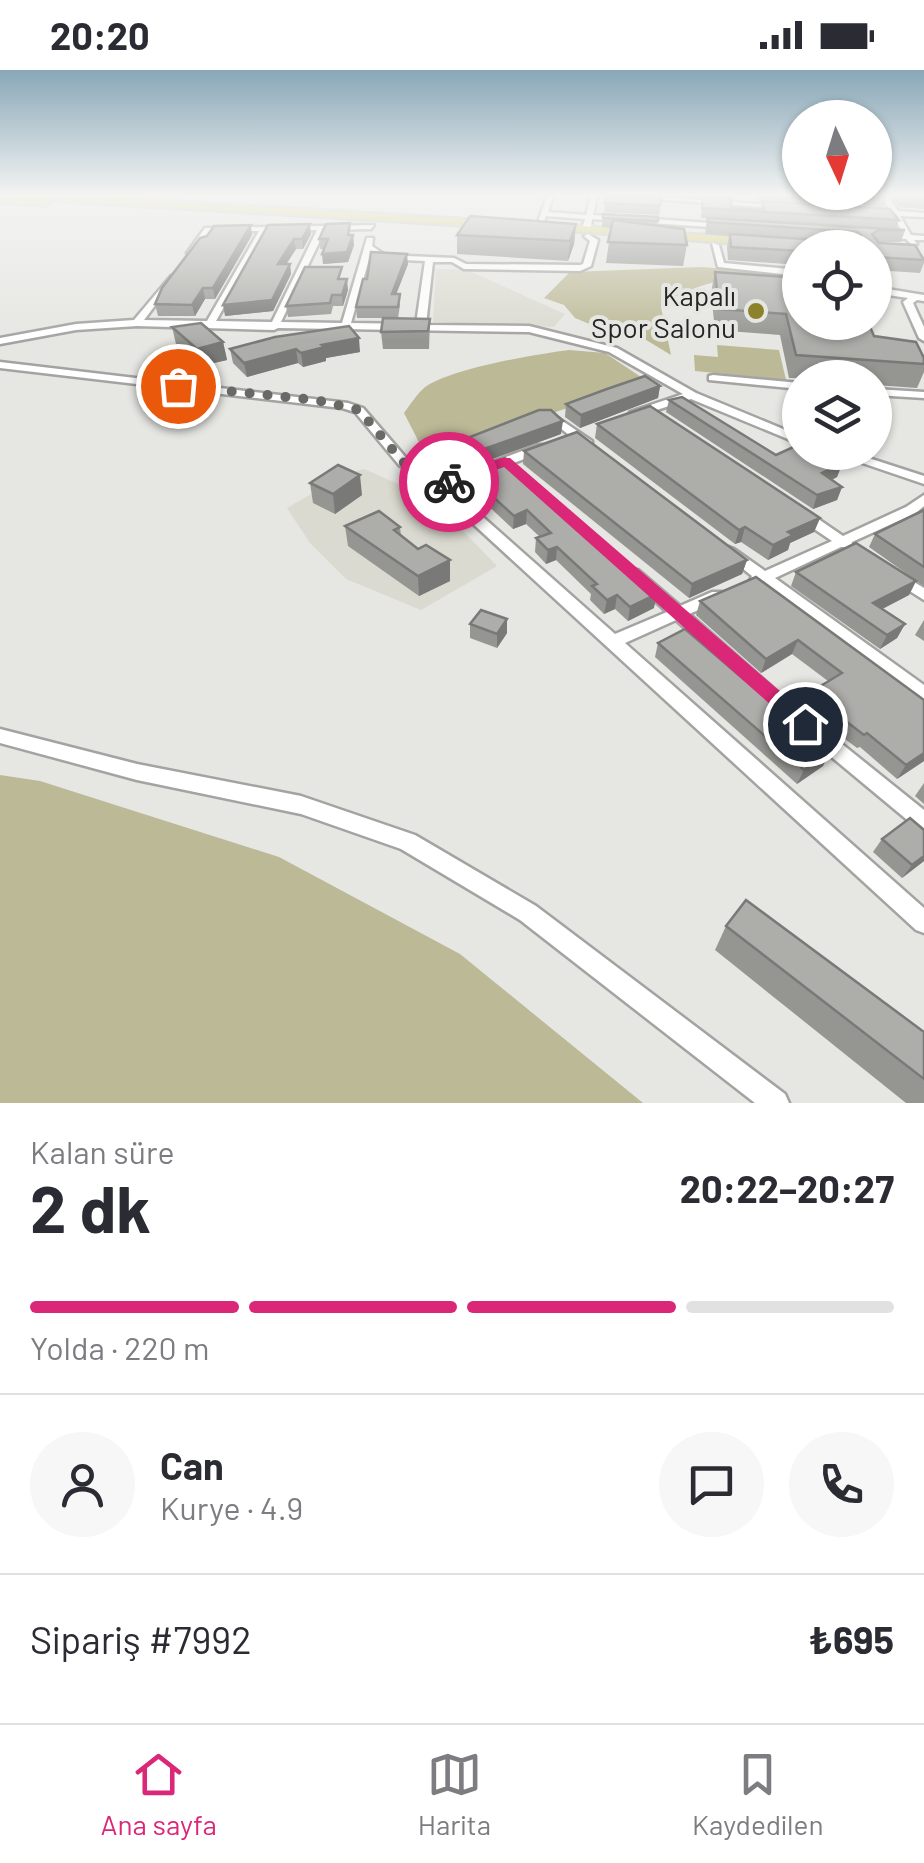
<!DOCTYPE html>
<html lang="tr">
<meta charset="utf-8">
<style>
body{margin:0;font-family:Barlow,sans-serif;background:#f7f7f7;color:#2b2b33;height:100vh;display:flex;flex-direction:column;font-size:38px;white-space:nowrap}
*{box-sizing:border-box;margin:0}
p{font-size:32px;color:#7c7c81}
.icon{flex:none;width:55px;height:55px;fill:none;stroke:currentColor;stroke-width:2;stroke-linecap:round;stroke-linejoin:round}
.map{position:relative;height:1033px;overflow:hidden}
.side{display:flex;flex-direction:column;background:#fff;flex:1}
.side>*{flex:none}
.needle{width:65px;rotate:176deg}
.fabs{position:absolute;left:782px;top:30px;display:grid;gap:20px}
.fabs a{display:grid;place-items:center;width:110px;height:110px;border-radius:50%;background:#fff;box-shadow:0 2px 8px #0004;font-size:50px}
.pin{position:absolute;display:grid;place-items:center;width:85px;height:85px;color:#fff;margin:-42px;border:5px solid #fff;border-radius:50%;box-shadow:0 2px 10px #0007}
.courier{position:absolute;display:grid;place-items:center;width:100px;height:100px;margin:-50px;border:8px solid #db2777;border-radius:50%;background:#fff;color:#222;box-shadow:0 2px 12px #0007}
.headline em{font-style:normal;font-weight:700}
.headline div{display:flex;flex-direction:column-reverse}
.headline{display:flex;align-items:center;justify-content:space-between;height:170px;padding:0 30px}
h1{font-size:65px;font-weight:700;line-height:75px}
.bar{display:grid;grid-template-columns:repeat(4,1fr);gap:15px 10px;align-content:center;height:120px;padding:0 30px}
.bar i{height:12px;border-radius:8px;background:#e1e1e2}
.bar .active{background:#db2777}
.bar p{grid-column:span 4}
.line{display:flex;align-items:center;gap:25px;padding:0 30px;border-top:2px solid #e1e1e2}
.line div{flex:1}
.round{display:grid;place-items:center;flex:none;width:105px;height:105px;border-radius:52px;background:#f7f7f7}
.status{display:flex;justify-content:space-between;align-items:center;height:70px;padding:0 50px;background:#fff;direction:ltr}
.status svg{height:28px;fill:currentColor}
.tab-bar{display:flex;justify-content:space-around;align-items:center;height:140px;border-top:2px solid #e1e1e2;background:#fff;font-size:28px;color:#7c7c81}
.tab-bar a{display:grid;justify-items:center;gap:5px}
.tab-bar .active{color:#db2777}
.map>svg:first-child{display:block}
.built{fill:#dbdad0}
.green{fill:#bcb997}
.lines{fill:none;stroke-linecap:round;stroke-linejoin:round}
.minor-casing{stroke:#a4a3a1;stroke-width:5}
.major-casing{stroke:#c2c2c1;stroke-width:5}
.minor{fill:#fff;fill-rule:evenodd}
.major{fill:#dbd277;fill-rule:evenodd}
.wall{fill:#959592}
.shaded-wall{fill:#797977}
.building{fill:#adadaa;stroke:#797977;stroke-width:2.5}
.route{fill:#db2777}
.done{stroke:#696966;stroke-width:10;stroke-dasharray:0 18}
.poi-dot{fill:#8c8229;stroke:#e6e6e3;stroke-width:4}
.labels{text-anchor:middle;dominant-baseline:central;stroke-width:8;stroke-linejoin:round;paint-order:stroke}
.far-poi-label{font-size:28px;fill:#252523;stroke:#e6e6e3;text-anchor:end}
</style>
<div class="status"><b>20:20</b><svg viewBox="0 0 49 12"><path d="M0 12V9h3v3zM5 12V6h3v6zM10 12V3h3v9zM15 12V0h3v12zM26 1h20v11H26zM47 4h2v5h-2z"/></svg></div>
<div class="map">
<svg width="924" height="1033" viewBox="0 0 924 1033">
<rect width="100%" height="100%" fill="#e6e6e3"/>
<g class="built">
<polygon points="436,199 467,200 565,244 554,257 433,252"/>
<polygon points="364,399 431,428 497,496 421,540 346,509 310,473 287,438 348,403"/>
</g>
<g class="green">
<path d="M702,197L800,205V211C744,208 709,203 661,237L671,285L623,256L592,255L575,248L564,235L544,228L570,202Z"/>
<polygon points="717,275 779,280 786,310 695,301 694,285 718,287"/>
<path d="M569,280L605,283L647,311L426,386L404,343C410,335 416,325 424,318C448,299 537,284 569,280Z"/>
<polygon points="0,705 40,711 279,787 460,884 643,1033 0,1033"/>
</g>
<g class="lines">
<g class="minor-casing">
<g id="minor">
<polygon points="547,126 553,126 548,142 586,145 591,126 597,126 593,145 725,154 729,156 725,158 592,149 591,156 587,158 583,156 585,149 546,146 543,155 537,155"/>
<polygon points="609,126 647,126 784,136 780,138"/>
<polygon points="882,126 888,126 898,141 924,143 924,147 900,146 911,165 924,166 924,170 914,170 917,174 913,176 906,169 880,167 883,163 903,164 893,145 869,142 873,140 890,141"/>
<path d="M374,155L371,159L325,160L281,252L342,253L367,168H373L372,176L385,185L454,188L466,194L580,195L583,194L590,171L584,166L588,164L598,170L591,196L580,201L464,199L452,192H433L426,255L529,256L617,278L696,323L800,366V374L691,329L638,346H630V342L683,324L609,282L529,262L278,258L274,260L137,256L76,260L0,274V268L76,254L134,250L171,206L175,209L144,250L207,251L259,161L210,162L194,185H188L187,183L205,158ZM317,160L272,252L216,251L267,161ZM371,182L383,189L425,191L416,254L351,253Z"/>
<polygon points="712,173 719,175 724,193 800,200 800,206 718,197"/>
<polygon points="875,217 924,225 924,231 917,230 913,233 924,257 924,271 919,268 903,232 908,228 875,223"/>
<polygon points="0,292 348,333 363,338 407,389 441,411 538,375 546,375 546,381 449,417 615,564 667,542 628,506 626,503 628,500 638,500 680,536 712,522 722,522 725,526 722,530 689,544 781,625 924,740 924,761 917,758 769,635 676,550 625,573 924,838 924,863 916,860 435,419 399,395 355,342 342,338 0,298"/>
<polygon points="713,305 800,313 800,319 709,310 709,306"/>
<polygon points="875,319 924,322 924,328 875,325"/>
<polygon points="558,348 592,371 592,377 584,377 554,353 554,349"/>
<polygon points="830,382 850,382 924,406 924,414"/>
<polygon points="924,425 924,436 916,443 852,472 851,477 841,477 775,508 924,615 924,631 918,629 762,514 752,513 750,510 752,506 722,482 729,477 734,479 765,501 832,471 798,448 796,445 798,442 808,442 843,466 906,437"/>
<polygon points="899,503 924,518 924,530 894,511 892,508 894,505"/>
<polygon points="0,659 137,694 301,726 415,765 536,836 785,1024 789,1033 755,1033 520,850 401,779 301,744 137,710 0,673"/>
</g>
</g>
<g class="major-casing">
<g id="major">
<polygon points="0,126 79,126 492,151 497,154 492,157 47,130 50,132 45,135 0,132"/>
<polygon points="551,154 756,169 761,172 756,175 547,159"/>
</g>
</g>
<use href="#minor" class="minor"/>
<use href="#major" class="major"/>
</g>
<g class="wall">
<polygon points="606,126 662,126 659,145 604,142"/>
<polygon points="757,126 887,126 883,137 757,129"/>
<polygon points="892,126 924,126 924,139 899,137"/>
<polygon points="703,127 731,138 760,140 762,131 899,150 896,159 905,160 901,172 879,172 924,188 924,193 920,203 875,200 875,178 800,178 800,195 728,190 727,177 729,166 705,164 707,148 701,148"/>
<polygon points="603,144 658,147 657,156 687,175 683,196 606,193 611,158 602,157"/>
<polygon points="576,154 574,174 568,191 457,184 457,165"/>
<polygon points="268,155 311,164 303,179 296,179 286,194 290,194 291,204 273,241 225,246"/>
<polygon points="252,165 215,229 205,229 195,246 158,246 155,234"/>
<polygon points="353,165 354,175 348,192 323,194 324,179 320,179 319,169"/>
<polygon points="408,194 396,224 400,235 398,248 357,248 356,237 367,209"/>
<polygon points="715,202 874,266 924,288 924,302 917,318 875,315 875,308 789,308 780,265 715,260 711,223"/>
<polygon points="343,209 348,220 343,236 333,236 331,244 288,247 286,236"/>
<polygon points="430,249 429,279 383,279 381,262"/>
<polygon points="172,257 223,272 227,290 201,296 176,274"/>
<polygon points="275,267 360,282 326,288 326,291 303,297 298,293 247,307 233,293 230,279"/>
<polygon points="660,316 658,328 580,358 565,347 566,334"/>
<polygon points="669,330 776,385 842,394 837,407 832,410 842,417 837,430 813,439 666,342"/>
<polygon points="597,354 820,448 814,462 790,473 788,480 768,490 741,472 735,474 595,368"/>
<polygon points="561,364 467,398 453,387 452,374"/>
<polygon points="524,381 747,490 742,504 689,528 523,394"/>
<polygon points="505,388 654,538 628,551 615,539 604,544 590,530 591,524 556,490 546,494 535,482 536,468 540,467 526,454 513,459 466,415 466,402"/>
<polygon points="310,413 362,425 335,444 313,433"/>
<polygon points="924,440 924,516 869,477 875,464"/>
<polygon points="345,456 400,457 401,466 450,511 419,526 348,476"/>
<polygon points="796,502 916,511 909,525 882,539 905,554 897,568 880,579 791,516"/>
<polygon points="756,507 924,691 897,709 860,677 857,678 802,637 809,623 828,611 792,584 761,603 696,545 700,531"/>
<polygon points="507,549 507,563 497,578 470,568 470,554"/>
<polygon points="924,550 924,571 915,565"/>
<polygon points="658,573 823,696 797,714 655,587"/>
<polygon points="924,713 924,734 915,726"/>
<polygon points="882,769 924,791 902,808 873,782"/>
<polygon points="726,856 924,962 924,1033 906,1033 715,880"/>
</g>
<g class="shaded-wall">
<polygon points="310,154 311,164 303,179 302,169"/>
<polygon points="576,154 574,174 568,191 570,171"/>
<polygon points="251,155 252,165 215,229 213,218"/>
<polygon points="353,165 354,175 348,192 323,194 322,184"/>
<polygon points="294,169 296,179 280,204 278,194"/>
<polygon points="407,184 408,194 392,235 392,224"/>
<polygon points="290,194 291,204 273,241 225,246 223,235"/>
<polygon points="347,209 348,220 343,236 342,225"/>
<polygon points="203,218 205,229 195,246 192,235"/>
<polygon points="359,268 360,282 326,288 326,291 303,297 301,283 322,275"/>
<polygon points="223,272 227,290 201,296 197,279"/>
<polygon points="296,279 298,293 247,307 244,293"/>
<polygon points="660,316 658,328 580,358 581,345"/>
<polygon points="563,351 561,364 467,398 467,385"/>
<polygon points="842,394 837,407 818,416 822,403"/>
<polygon points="360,405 362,425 335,444 333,424"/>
<polygon points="842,417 837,430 813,439 817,425"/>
<polygon points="527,440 526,454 513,459 514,446"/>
<polygon points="820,448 814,462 790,473 788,480 768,490 773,475 788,462"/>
<polygon points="745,457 741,472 735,474 739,460"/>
<polygon points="557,477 556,490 546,494 548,480"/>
<polygon points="450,490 450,511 419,526 418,506"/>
<polygon points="747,490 742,504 689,528 692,514"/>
<polygon points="916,511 909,525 867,547 873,533"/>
<polygon points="657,524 654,538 628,551 630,537"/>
<polygon points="617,525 615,539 604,544 607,530"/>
<polygon points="507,549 507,563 497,578 497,564"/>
<polygon points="905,554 897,568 880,579 887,565"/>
<polygon points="798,570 792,584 761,603 766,589"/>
<polygon points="830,683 823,696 797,714 804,700"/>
<polygon points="924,683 924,691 897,709 906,695"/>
<polygon points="924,786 924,791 902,808 912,795"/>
</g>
<g class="building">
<polygon points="606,126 662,126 660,136 605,133"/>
<polygon points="703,127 731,128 731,138 764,140 762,131 890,139 899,150 702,138"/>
<polygon points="603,144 658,147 658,151 603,148"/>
<polygon points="470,146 576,154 570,171 457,165"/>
<polygon points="707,148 905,160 879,160 872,164 879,173 915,175 924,190 875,187 875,178 800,178 800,181 731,177 730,164 803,169 857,169 861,165 857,162 708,152"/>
<polygon points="613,150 684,159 687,175 608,172"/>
<polygon points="350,153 348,165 353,165 347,182 322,184 328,169 319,169 326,154"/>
<polygon points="310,154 302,169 294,169 278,194 290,194 272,230 223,235 268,155"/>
<polygon points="251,155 213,218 203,218 192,235 155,234 162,218 200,168 207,166 214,156"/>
<polygon points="371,182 407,184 392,224 400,224 398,237 356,237 363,209 367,209"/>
<polygon points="305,197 342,197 338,209 347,209 342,225 332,225 330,233 286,236"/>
<polygon points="715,202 800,208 800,252 868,252 874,266 916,272 924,288 924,294 796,285 786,244 719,239"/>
<polygon points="383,248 430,249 428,261 381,262"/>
<polygon points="201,253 223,272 197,279 172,257"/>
<polygon points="349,256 359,268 322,275 325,277 301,283 296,279 244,293 230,279 275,267"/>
<polygon points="645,306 660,316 581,345 566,334 607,319"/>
<polygon points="682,327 776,385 800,374 800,382 822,382 842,394 822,403 842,417 817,425 669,330"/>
<polygon points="650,336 820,448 788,462 793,465 773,475 745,457 739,460 597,354"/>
<polygon points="539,340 551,340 563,351 467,385 452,374"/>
<polygon points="577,362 747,490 692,514 524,381"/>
<polygon points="505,388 657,524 630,537 617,525 607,530 592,516 597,514 557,477 548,480 536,468 551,463 527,440 514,446 466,402"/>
<polygon points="338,395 360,405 333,424 310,413"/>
<polygon points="924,440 924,497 875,464"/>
<polygon points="379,441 400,457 394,460 418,479 426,475 450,490 418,506 345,456"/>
<polygon points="856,473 916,511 873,533 905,554 887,565 796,502"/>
<polygon points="756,507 924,630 924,683 906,695 867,663 864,665 809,623 842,603 798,570 766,589 700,531"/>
<polygon points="481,540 507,549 497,564 470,554"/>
<polygon points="685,559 830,683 804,700 658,573"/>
<polygon points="910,748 924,760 924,786 912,795 882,769"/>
<polygon points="746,830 924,962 924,1009 726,856"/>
</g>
<linearGradient id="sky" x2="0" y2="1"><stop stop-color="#88a7b8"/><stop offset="0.46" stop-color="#f4f4f2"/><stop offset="1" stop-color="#f4f4f2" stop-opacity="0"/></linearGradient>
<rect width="924" height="271" fill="url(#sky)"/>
<polygon class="route" points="501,388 510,388 812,649 812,659 798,659 504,397 454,415 442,412"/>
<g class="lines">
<polyline class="done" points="178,316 316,330 359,340 403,392 440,416 449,412"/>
</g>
<circle class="poi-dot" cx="756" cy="241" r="10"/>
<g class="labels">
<g class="far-poi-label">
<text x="736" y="225">Kapalı<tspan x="736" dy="32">Spor Salonu</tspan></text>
</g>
</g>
</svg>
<div class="fabs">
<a><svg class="needle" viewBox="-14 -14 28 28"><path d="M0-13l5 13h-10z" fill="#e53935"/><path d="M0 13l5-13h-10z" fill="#7c7c81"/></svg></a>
<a><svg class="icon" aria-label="locate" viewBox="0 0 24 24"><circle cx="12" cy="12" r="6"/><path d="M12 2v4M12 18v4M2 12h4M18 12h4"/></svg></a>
<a><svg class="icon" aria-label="layers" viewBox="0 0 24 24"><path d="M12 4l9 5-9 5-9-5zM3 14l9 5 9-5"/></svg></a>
</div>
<div class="pin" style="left:178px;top:316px;background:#ea580c"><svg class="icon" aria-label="bag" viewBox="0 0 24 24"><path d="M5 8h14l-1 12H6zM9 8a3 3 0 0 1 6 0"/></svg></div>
<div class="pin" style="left:805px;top:654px;background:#1f2937"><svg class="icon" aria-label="home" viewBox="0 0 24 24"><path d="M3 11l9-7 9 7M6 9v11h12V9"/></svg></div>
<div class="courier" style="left:449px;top:412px"><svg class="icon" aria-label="bike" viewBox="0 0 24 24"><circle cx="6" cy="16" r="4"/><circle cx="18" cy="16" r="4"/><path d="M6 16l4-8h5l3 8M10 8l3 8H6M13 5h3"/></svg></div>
</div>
<section class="side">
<div class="headline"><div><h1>2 dk</h1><p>Kalan süre</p></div><em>20:22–20:27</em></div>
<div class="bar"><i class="active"></i><i class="active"></i><i class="active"></i><i></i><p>Yolda · 220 m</p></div>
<div class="line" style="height:180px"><a class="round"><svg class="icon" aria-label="person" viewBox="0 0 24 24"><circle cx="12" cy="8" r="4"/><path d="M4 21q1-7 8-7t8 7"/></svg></a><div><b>Can</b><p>Kurye · 4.9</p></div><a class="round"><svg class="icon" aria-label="chat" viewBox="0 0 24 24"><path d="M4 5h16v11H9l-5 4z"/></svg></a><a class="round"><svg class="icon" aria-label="phone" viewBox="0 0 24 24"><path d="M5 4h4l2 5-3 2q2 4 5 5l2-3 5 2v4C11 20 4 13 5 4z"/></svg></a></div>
<div class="line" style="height:130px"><div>Sipariş #7992</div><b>₺695</b></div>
</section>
<nav class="tab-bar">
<a class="active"><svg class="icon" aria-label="home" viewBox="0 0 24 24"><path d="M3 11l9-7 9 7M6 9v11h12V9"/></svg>Ana sayfa</a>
<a><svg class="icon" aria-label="map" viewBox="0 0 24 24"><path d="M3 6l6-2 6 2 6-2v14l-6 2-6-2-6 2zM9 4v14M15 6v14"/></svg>Harita</a>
<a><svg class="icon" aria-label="saved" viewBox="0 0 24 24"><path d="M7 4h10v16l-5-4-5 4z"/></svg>Kaydedilen</a>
</nav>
